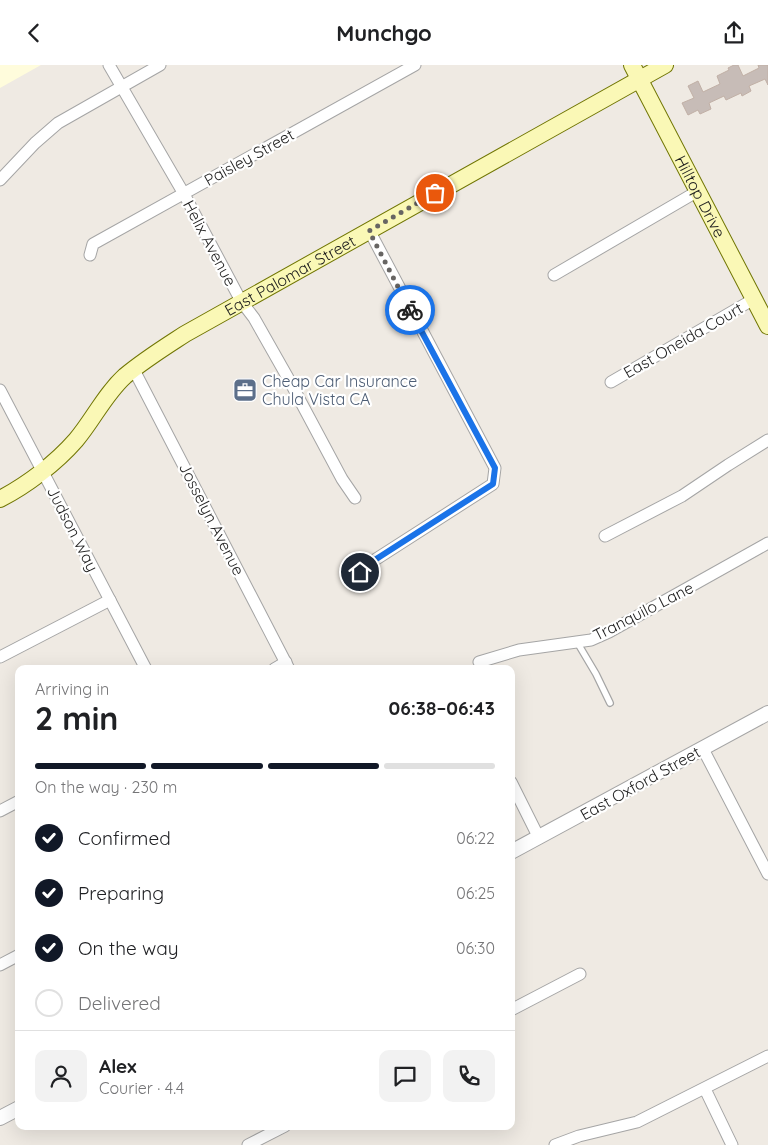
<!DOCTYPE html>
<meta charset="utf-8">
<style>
body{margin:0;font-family:Quicksand,sans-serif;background:#f2f2f2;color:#202124;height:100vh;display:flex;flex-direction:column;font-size:19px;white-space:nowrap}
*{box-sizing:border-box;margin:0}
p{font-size:16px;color:#757577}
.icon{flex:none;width:28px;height:28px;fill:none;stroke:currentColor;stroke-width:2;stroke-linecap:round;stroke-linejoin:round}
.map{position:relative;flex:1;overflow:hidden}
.drawer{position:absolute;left:15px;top:600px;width:500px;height:465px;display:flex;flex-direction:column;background:#fff;border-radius:10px;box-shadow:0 5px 20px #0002}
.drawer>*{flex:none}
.pin{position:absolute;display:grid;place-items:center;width:42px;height:42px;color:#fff;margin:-21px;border:2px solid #fff;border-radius:50%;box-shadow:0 1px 5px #0007}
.courier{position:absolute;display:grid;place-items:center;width:50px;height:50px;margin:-25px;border:4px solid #1a73e8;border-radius:50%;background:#fff;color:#222;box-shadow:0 1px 6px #0007}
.overview em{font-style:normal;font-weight:700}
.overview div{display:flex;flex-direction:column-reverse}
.overview{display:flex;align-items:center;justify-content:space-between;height:85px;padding:0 20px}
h1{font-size:32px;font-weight:700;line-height:38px}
.bar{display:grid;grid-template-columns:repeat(4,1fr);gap:8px 5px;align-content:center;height:60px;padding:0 20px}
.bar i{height:6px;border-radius:4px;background:#e0e0e0}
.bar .selected{background:#111827}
.bar p{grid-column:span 4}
.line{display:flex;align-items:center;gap:12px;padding:0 20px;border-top:1px solid #e0e0e0}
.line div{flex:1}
.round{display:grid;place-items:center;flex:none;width:52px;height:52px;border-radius:10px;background:#f2f2f2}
ol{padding:0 20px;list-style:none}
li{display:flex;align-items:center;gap:15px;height:55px}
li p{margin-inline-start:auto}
li .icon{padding:5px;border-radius:50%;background:#111827;color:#fff;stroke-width:4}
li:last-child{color:#757577}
li i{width:28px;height:28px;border:2px solid #e0e0e0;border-radius:50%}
header{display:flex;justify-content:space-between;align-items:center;height:65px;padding:0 20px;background:#fff;font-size:22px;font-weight:700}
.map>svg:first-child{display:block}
.education{fill:#fffcdc}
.building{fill:#c7bcb7;stroke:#c1b0a6}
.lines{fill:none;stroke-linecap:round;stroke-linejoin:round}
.service-casing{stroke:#a5a5a5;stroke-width:8}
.minor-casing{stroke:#a5a5a5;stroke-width:13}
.tertiary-casing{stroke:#a5a5a5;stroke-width:16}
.secondary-casing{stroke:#717604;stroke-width:18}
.service{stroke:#fff;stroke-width:5.5}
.minor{stroke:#fff;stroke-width:11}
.tertiary{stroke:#fff;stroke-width:14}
.secondary{stroke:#faf8b6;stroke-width:16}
.done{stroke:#676563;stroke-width:5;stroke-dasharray:0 9}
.route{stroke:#1a73e8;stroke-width:6}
.labels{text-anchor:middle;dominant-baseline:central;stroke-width:4.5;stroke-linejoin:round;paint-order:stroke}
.street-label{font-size:16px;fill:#1e1e1e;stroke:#fff}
.service-label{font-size:16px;fill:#4e5e75;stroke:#fff;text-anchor:start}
</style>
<header><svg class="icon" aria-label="back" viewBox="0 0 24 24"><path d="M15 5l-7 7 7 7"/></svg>Munchgo<svg class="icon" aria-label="share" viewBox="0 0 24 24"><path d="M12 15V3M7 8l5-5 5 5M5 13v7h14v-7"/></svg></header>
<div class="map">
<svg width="768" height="1080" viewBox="0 0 768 1080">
<rect width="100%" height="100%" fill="#efeae3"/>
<polygon class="education" points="0,0 41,0 0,23"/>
<polygon class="building" points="734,0 738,0 743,11 759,3 758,0 768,0 768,20 765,14 749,21 751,26 742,31 741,28 726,35 724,31 709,38 711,44 700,49 698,45 688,50 682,38 694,33 688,21 698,16 703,27 720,19 717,11 729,5 728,3"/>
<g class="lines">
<g class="service-casing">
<polyline id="service" points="577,577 596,609 610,638"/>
</g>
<g class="minor-casing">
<g id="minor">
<polyline points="109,0 184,129 241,236 254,253 288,313 342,414 355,433"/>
<polyline points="0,115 35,78 58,58 160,0"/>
<polyline points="90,190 93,179 415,0"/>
<polyline points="554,210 698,126"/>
<polyline points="134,305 289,604"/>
<polyline points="611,317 754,234"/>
<polyline points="0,325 146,604"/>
<polyline points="605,471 682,431 728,400 768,375"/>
<polyline points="351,516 370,498 493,419 495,403 369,165"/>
<polyline points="0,592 110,535"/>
<polyline points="479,597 519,585 591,575 609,567 768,478"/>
<polyline points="274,604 286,597"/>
<polyline points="703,684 768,809"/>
<polyline points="511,717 539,773"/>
<polyline points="0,746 19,736"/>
<polyline points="0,900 19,890"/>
<polyline points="511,945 580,909"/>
<polyline points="705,1024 732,1080"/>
<polyline points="248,1080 285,1061"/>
<polyline points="555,1080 579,1071 637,1057 768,991"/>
</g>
</g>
<g class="tertiary-casing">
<g id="tertiary">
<polyline points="511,787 768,648"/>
<polyline points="0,1053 19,1043"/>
</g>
</g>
<g class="secondary-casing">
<g id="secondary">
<path id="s1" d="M632,0L768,261"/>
<path id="s2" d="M0,434C27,420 56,398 76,375C93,355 105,329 125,311C144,295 165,282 185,269L665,0"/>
</g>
</g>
<use href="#service" class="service"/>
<use href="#minor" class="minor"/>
<use href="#tertiary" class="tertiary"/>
<use href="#secondary" class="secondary"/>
</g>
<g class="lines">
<polyline class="done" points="410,245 369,166 435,128"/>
<polyline class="route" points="360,507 370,498 493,419 495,403 410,245"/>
</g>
<defs>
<g id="office-square" transform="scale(1.25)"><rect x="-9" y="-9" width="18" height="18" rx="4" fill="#5c6f8a" stroke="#fff"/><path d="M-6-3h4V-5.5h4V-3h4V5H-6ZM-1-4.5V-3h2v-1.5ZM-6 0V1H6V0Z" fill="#fff"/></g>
</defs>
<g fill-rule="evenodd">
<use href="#office-square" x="245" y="325"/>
</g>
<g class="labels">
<g class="street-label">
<text transform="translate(249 92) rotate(-29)">Paisley Street</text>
<text stroke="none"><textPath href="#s1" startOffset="148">Hilltop Drive</textPath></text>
<text transform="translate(210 178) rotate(62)">Helix Avenue</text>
<text stroke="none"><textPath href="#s2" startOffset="371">East Palomar Street</textPath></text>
<text transform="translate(683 275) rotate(-30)">East Oneida Court</text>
<text transform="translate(212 454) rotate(63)">Josselyn Avenue</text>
<text transform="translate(73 464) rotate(63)">Judson Way</text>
<text transform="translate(643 546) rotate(-27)">Tranquilo Lane</text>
<text transform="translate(640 718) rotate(-29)">East Oxford Street</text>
</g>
<g class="service-label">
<text x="262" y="316">Cheap Car Insurance<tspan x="262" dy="18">Chula Vista CA</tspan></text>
</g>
</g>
</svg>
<div class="pin" style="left:435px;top:128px;background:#ea580c"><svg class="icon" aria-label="bag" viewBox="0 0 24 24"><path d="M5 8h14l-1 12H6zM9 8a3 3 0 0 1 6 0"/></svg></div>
<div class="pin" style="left:360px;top:507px;background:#1f2937"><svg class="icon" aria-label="home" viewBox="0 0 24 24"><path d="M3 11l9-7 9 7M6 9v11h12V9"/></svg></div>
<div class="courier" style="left:410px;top:245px"><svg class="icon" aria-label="bike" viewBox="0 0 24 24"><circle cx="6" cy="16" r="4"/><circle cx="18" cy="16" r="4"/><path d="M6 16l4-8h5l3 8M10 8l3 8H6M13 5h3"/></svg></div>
<section class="drawer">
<div class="overview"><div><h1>2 min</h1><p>Arriving in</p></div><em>06:38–06:43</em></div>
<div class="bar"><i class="selected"></i><i class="selected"></i><i class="selected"></i><i></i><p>On the way · 230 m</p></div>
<ol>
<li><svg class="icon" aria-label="check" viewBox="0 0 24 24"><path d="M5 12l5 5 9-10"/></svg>Confirmed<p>06:22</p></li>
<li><svg class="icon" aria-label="check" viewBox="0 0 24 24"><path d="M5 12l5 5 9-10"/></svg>Preparing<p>06:25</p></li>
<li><svg class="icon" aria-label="check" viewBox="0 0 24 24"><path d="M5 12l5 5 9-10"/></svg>On the way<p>06:30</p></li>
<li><i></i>Delivered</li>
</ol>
<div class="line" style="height:90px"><a class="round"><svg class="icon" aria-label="person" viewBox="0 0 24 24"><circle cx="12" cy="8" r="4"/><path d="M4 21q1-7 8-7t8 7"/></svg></a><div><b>Alex</b><p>Courier · 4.4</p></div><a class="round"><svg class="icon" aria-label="chat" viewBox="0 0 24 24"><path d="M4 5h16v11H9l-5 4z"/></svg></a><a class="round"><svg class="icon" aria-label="phone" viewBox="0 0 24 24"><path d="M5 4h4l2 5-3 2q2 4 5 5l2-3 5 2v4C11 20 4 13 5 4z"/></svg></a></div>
</section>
</div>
